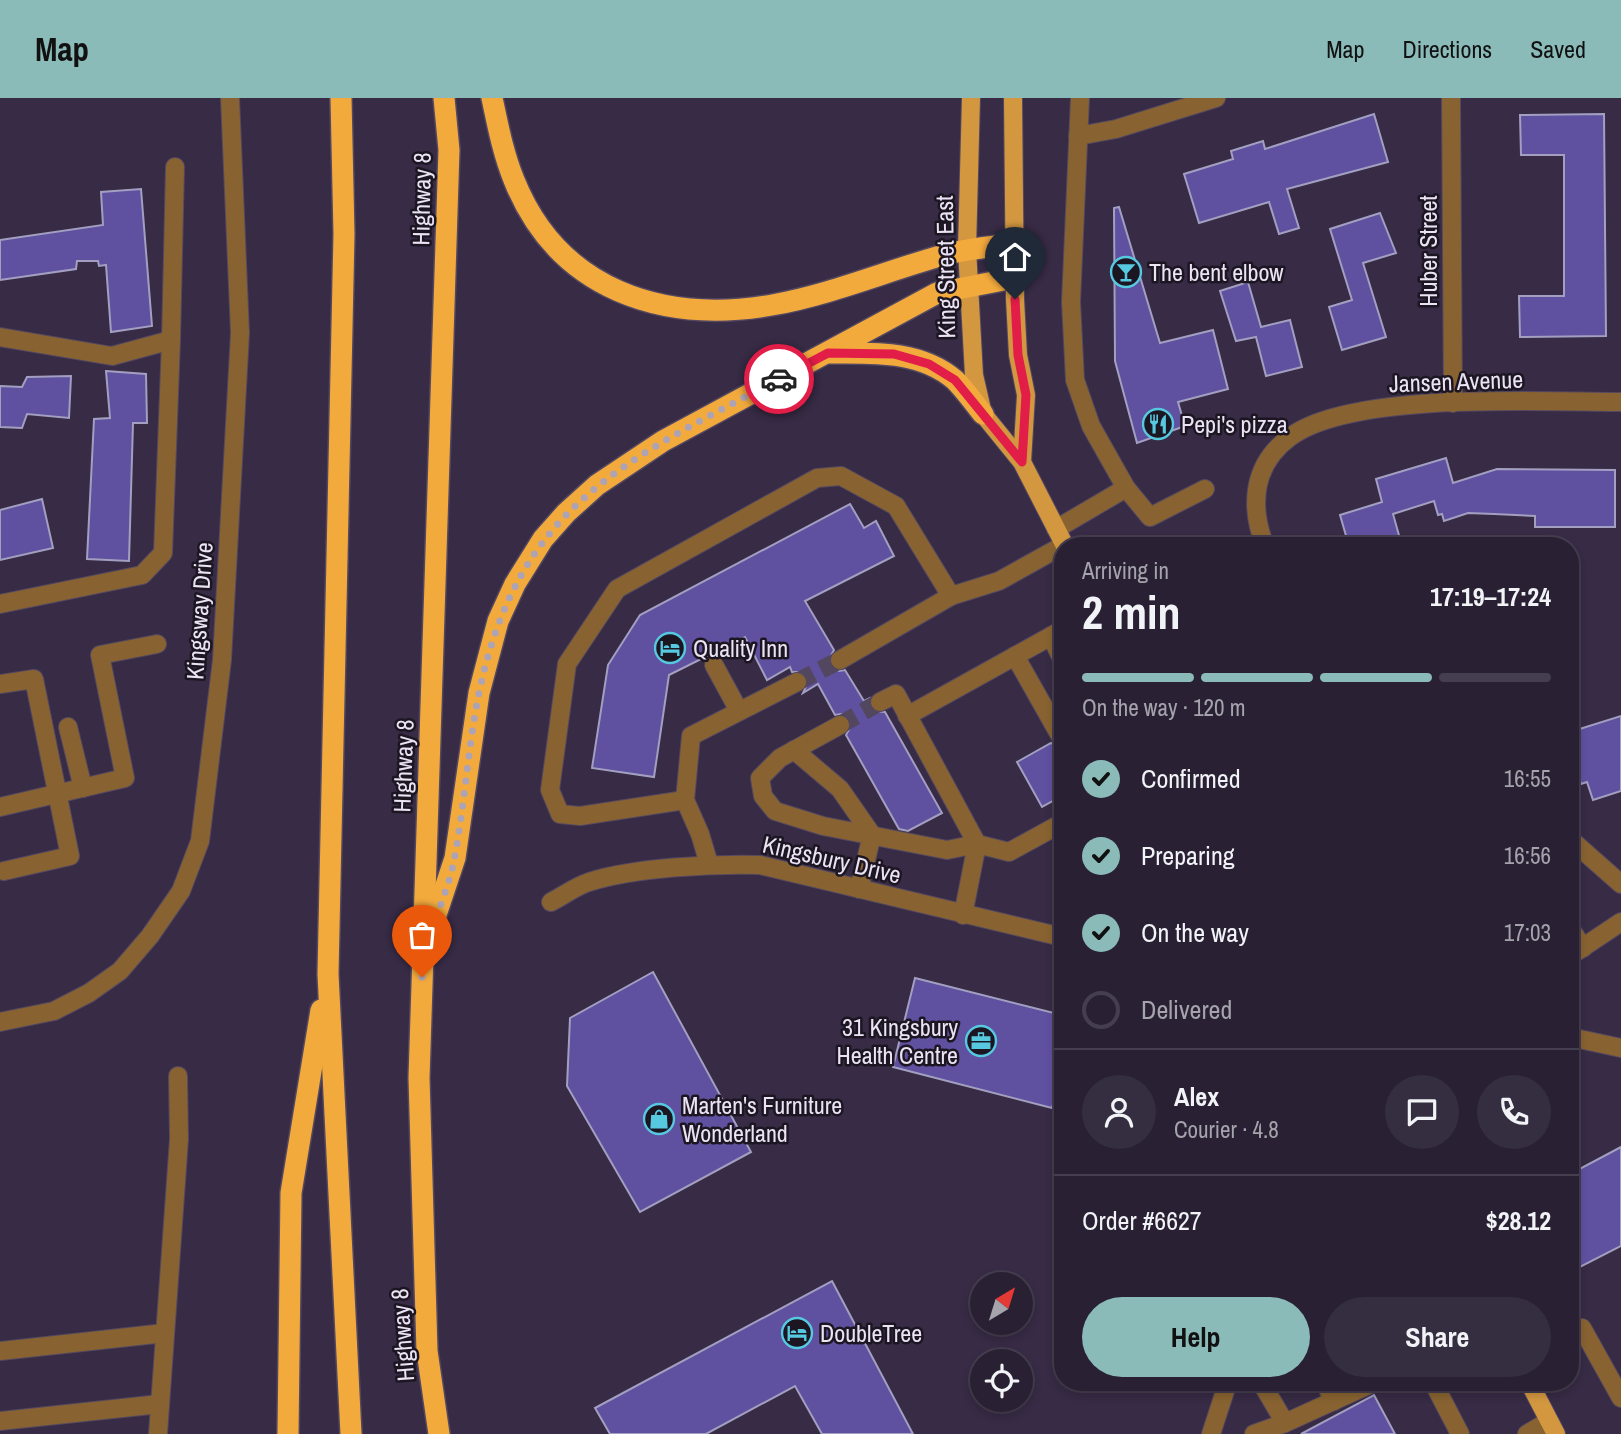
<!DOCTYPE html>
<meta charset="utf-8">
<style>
body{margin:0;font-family:"Archivo Narrow",sans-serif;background:#352d40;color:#f1f3f6;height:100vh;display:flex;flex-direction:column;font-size:26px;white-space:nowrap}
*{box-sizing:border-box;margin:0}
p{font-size:23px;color:#a5a3ac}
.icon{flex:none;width:38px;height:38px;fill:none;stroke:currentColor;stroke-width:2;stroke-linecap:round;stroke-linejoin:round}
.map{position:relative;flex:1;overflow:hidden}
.side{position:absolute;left:1054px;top:439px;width:525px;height:854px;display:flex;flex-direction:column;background:#292034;border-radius:28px;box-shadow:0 4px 10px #0003,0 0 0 2px #453e4f}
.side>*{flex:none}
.needle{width:46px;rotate:38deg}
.controls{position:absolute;left:970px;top:1174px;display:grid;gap:14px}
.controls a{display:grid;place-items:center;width:63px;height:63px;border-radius:50%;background:#292034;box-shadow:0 4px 10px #0003,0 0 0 2px #453e4f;font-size:35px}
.pin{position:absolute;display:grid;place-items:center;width:60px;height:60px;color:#fff;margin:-72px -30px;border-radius:50% 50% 50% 0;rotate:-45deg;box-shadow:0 0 7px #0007}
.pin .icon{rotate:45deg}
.courier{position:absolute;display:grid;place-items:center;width:70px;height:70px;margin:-35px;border:5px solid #e11d48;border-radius:50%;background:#fff;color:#222;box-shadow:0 2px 9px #0007}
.head em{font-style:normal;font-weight:800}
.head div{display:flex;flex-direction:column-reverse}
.head{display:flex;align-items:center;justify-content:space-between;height:119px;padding:0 28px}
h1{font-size:46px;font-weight:800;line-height:52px}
.bar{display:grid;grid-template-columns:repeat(4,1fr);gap:10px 7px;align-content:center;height:84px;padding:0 28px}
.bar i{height:9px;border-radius:5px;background:#453e4f}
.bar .current{background:#8bbbb9}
.bar p{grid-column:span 4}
.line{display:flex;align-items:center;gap:18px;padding:0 28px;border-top:2px solid #453e4f}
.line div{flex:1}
.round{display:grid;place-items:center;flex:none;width:74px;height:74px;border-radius:37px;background:#352d40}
ol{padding:0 28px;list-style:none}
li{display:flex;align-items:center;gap:21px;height:77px}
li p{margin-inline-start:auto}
li .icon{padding:7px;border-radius:50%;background:#8bbbb9;color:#111;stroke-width:4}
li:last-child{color:#a5a3ac}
li i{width:38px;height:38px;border:4px solid #453e4f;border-radius:50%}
.cta{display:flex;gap:14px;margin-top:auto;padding:14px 28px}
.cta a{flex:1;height:80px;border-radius:42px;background:#8bbbb9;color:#111;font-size:28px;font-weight:800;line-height:80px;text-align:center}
.cta a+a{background:#352d40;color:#f1f3f6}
header{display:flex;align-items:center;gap:42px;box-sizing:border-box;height:98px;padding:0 35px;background:#8bbbb9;color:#111}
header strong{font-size:33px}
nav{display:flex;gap:38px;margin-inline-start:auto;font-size:24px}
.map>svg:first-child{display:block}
.building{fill:#5f51a0;stroke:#a29fc0;stroke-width:2}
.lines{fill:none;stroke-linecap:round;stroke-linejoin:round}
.minor-tunnel{stroke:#52475f;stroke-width:18;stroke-dasharray:18 9;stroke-linecap:butt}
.minor-casing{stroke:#544861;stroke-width:20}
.major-casing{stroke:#544861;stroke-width:20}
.highway-casing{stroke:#544861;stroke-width:24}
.minor{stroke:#886331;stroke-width:18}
.major{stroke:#d39740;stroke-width:18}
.highway{stroke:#f3aa3d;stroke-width:21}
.done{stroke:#aca3b7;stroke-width:7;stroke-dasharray:0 12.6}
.route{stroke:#e11d48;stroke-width:9}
.labels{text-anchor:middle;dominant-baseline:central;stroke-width:5;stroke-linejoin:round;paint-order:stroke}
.street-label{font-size:24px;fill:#ebe3f4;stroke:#1c1622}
.poi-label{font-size:24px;fill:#ebe3f4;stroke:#1c1622;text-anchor:start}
</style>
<header>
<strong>Map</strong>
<nav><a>Map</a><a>Directions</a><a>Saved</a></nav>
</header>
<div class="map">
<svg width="1621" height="1336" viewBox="0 0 1621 1336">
<rect width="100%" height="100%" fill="#372b45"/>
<g class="building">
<polygon points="1374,16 1388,64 1287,91 1299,130 1279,136 1269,104 1199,125 1184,76 1233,61 1231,53 1263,43 1265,51"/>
<polygon points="1604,16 1606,238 1520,239 1519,198 1564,198 1564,57 1521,57 1520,17"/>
<polygon points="141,91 152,228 111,234 106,167 99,168 98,163 77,163 76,171 0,182 0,142 103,127 101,94"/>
<polygon points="1119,109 1160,245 1213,232 1228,291 1178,304 1185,328 1137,345 1115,263 1114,110"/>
<polygon points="1380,115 1396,155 1363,165 1386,239 1342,252 1329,209 1352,202 1330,131"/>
<polygon points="1248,184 1261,229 1290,222 1302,269 1266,278 1256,239 1236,243 1220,193"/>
<polygon points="106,273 146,276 147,325 133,325 129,463 87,461 94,321 110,320"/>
<polygon points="71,278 69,320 27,316 22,330 0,329 0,288 22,289 27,279"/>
<polygon points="1446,360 1453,385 1497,371 1615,372 1615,429 1535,429 1535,418 1494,416 1468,415 1444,423 1442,416 1438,417 1434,403 1393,416 1402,448 1349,448 1340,417 1382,404 1376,381"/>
<polygon points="42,401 53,450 0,462 0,412"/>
<polygon points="850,406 864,430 876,423 894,458 805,503 834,552 829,561 831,568 839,573 845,572 864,603 870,600 873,613 885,614 942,715 908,733 899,731 846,637 851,628 850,621 841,616 835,617 818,586 803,595 808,584 803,574 792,574 790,569 767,582 745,539 669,577 654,679 592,670 608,567 640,517"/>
<polygon points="1621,618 1621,693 1593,702 1587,684 1581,686 1576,672 1570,674 1570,634"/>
<polygon points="1051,645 1062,652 1062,698 1042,709 1017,664"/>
<polygon points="653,874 751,1054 640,1114 567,988 570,920"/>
<polygon points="915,880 1062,917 1062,970 1052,1010 893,969"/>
<polygon points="1621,1049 1621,1148 1578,1170 1570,1153 1570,1076"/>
<polygon points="832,1183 913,1336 822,1336 795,1288 706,1336 610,1336 595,1310"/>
<polygon points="1374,1297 1395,1336 1301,1336"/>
</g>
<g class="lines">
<g class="minor-tunnel">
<polyline points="797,584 840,562"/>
<polyline points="1052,613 1062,609"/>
<polyline points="840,627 880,604"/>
</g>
<g class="minor-casing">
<g id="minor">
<polyline points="1080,0 1071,204 1075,282 1091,328 1126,390 1150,419 1205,391"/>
<polyline points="1451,0 1453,305"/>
<polyline points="1078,38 1116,31 1216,0"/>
<polyline points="0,239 112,258 171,242 163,455 142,477 0,506"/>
<polyline points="171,242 175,69"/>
<polyline points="1056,431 1126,390"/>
<path d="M1265,448C1249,407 1253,366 1290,339C1351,293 1542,304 1621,304"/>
<polyline points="1062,532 1015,558 1062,641"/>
<polyline points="1051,538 1062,561"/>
<polyline points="840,562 951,498 999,483 1062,448"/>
<polyline points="714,567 739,613"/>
<polyline points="0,586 34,581 70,758 4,773"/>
<polyline points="907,618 1015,558"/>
<polyline points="840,627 780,660 760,680 763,698 775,713 823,728 947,752 977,746 896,596 880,604"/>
<polyline points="68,629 83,690"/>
<polyline points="794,652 840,691 872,737 859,791"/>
<polyline points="685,702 580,718 560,716 550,692 567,566 617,491 817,380 841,378 896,408 951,498"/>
<polyline points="0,709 125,680 100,557 157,546"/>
<polyline points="1570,741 1621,786"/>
<polyline points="709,766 700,736 685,702 691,638 797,584"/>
<path d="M551,804C563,798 576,788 589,784C636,769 711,766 760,767L1062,839"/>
<polyline points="963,817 977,746 1009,754 1062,725"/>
<polyline points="1570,830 1583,850"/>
<polyline points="1570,858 1621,824"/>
<polyline points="0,924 54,913 89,895 120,873 150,838 181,793 200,743 222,562 240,235 230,0"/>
<polyline points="1570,939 1621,950"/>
<polyline points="1582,1230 1621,1300"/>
<polyline points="0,1253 165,1235"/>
<polyline points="1261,1284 1285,1325 1375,1284"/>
<polyline points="1433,1284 1460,1336"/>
<polyline points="1334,1303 1327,1289 1335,1284"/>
<polyline points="0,1323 160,1306"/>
<polyline points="158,1336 179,1041 178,978"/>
<polyline points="1211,1336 1228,1284"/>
<polyline points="1254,1336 1285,1325"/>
<polyline points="1527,1336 1549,1323"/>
</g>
</g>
<g class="major-casing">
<g id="major">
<polyline points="971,0 967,151 974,277 983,316 1022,364 1065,448"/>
<polyline points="1013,0 1015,201 1018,257 1026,297 1022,364"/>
<polyline points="1529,1284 1556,1336"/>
</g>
</g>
<g class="highway-casing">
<g id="highway">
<polyline points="341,0 344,136 328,876 351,1336"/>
<path d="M492,0C498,28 503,55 514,82C558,192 662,226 772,207C829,197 884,174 940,158C964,151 988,149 1013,146"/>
<path d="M830,255C873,255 920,252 955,282C965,292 974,305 983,316"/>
<polyline points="431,832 455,760 479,595 498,523 515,486 543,441 566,415 597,387 663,343 937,195 1014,180"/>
<polyline points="288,1336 291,1095 321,912"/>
<polyline points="439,1336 427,1253 419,980 449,52 444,0"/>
</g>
</g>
<use href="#minor" class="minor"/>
<use href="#major" class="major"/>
<use href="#highway" class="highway"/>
</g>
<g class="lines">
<path class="done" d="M422,879C424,836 448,800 455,757C465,704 468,648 479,595C518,407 625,363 779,281"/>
<polyline class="route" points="779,281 828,255 894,256 929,266 955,282 1022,364 1026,297 1018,257 1015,201"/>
</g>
<defs>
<g id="bar-ring" transform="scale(1.575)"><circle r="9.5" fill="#1c1622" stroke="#56c9e1" stroke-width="1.5"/><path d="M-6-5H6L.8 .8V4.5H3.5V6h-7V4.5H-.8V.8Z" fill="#56c9e1"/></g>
<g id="restaurant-ring" transform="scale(1.575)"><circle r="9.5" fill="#1c1622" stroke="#56c9e1" stroke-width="1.5"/><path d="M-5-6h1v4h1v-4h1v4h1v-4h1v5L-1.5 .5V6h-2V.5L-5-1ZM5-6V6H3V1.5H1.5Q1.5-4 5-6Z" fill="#56c9e1"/></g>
<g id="hotel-ring" transform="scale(1.575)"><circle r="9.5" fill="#1c1622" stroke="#56c9e1" stroke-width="1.5"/><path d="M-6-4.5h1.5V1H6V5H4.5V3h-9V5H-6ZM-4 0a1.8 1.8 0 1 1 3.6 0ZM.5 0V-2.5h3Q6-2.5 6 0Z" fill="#56c9e1"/></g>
<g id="office-ring" transform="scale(1.575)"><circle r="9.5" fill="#1c1622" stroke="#56c9e1" stroke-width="1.5"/><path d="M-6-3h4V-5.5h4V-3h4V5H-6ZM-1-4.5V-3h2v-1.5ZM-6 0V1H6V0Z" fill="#56c9e1"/></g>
<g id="shop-ring" transform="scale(1.575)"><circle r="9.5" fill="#1c1622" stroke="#56c9e1" stroke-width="1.5"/><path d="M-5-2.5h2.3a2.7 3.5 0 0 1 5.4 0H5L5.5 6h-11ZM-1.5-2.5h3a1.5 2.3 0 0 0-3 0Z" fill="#56c9e1"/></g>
</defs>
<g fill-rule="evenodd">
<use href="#bar-ring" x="1126" y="174"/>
<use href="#restaurant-ring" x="1158" y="326"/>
<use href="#hotel-ring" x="670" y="550"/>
<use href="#office-ring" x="981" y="943"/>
<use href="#shop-ring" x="659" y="1021"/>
<use href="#hotel-ring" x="797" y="1235"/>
</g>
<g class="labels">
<g class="street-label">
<text transform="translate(421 101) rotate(-89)">Highway 8</text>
<text transform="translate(1428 153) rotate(-90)">Huber Street</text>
<text transform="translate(945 169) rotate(-91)">King Street East</text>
<text transform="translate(1456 283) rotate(-2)">Jansen Avenue</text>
<text transform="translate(199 513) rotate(-86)">Kingsway Drive</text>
<text transform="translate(403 668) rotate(-88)">Highway 8</text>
<text transform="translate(832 761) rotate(13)">Kingsbury Drive</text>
<text transform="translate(402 1237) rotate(-94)">Highway 8</text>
</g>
<g class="poi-label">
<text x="1149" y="174">The bent elbow</text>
<text x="1181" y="326">Pepi's pizza</text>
<text x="693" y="550">Quality Inn</text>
<text x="958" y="929" text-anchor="end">31 Kingsbury<tspan x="958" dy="28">Health Centre</tspan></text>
<text x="682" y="1007">Marten's Furniture<tspan x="682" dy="28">Wonderland</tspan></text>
<text x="820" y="1235">DoubleTree</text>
</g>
</g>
</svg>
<div class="controls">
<a><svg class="needle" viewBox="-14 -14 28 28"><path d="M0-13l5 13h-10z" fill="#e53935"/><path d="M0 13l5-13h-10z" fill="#a5a3ac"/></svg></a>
<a><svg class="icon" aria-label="locate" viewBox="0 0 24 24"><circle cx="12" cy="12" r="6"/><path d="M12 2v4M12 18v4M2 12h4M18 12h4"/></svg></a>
</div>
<div class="pin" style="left:422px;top:879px;background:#ea580c"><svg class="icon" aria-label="bag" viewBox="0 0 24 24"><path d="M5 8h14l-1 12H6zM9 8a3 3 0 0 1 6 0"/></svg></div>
<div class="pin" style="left:1015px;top:201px;background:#1f2937"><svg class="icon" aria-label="home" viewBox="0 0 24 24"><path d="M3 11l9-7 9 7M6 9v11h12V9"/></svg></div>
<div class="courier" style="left:779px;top:281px"><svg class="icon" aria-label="car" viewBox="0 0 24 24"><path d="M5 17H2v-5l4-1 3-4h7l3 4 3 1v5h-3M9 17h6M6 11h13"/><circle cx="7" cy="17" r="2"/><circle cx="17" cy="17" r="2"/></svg></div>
<section class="side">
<div class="head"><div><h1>2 min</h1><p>Arriving in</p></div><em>17:19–17:24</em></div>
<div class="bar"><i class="current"></i><i class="current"></i><i class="current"></i><i></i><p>On the way · 120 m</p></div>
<ol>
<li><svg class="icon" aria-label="check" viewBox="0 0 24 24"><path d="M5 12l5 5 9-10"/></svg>Confirmed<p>16:55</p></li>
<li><svg class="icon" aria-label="check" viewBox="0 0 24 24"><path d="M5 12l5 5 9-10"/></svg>Preparing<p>16:56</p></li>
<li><svg class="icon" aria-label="check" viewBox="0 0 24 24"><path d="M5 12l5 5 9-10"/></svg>On the way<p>17:03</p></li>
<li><i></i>Delivered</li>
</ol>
<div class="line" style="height:126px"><a class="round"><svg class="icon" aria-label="person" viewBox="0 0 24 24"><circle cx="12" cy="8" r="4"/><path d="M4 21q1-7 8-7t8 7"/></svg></a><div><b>Alex</b><p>Courier · 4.8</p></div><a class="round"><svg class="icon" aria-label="chat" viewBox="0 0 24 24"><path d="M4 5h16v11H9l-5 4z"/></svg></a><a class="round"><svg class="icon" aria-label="phone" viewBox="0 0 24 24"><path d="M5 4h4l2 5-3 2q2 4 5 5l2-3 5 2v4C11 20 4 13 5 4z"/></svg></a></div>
<div class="line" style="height:91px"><div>Order #6627</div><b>$28.12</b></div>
<div class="cta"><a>Help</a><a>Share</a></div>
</section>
</div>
